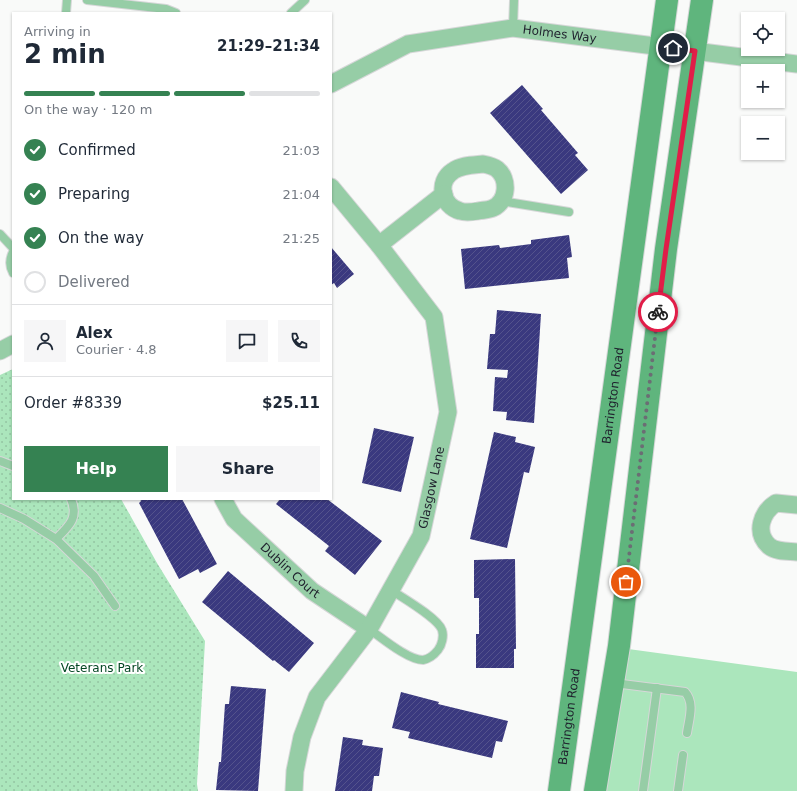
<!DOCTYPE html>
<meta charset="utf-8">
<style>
body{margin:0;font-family:"DejaVu Sans",sans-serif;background:#f6f6f7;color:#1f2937;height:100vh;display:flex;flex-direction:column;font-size:15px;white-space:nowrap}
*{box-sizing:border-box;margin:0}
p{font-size:13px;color:#747a83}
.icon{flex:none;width:22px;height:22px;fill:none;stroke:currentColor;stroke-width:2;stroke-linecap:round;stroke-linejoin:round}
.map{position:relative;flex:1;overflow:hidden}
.sheet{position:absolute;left:12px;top:12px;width:320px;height:488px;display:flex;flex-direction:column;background:#fff;border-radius:0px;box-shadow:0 1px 3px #0004}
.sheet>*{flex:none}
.tools{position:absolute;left:741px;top:12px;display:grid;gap:8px}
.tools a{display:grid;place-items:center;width:44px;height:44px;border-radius:0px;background:#fff;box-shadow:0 1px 3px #0004;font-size:20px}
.pin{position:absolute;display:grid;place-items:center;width:34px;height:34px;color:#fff;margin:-17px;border:2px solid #fff;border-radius:50%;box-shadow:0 1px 4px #0007}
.courier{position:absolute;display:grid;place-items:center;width:40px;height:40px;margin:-20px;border:3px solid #e11d48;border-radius:50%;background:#fff;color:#222;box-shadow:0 1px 5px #0007}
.summary em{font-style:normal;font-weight:600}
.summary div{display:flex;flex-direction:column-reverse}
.summary{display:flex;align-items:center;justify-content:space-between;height:68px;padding:0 12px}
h1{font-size:26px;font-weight:600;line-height:30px}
.bar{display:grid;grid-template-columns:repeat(4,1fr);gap:6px 4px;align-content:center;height:48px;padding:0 12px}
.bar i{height:5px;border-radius:3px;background:#e0e1e3}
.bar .current{background:#358252}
.bar p{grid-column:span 4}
.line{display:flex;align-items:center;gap:10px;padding:0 12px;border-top:1px solid #e0e1e3}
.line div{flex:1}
.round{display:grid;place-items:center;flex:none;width:42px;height:42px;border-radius:0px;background:#f6f6f7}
ol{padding:0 12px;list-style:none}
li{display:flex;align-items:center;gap:12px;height:44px}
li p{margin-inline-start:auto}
li .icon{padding:4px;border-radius:50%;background:#358252;color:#fff;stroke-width:4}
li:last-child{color:#747a83}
li i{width:22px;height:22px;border:2px solid #e0e1e3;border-radius:50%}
.action{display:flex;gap:8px;margin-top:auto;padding:8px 12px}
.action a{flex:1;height:46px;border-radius:0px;background:#358252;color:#fff;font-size:16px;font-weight:600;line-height:46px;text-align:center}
.action a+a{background:#f6f6f7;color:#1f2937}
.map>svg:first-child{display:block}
.grass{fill:#abe6bc}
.park{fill:url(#park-dots)}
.building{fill:url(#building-hatch)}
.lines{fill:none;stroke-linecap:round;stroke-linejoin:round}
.service-casing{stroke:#d6d7d8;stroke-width:10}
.minor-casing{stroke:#d6d7d8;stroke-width:19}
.secondary-casing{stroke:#d6d7d8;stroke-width:24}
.service{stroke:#96cda6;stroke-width:8}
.minor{stroke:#96cda6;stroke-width:17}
.secondary{stroke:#5fb57d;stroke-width:22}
.done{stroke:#6b6d74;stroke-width:4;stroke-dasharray:0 7.2}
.route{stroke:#e11d48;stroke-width:5}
.labels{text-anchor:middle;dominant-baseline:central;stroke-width:4;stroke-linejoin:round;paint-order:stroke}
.street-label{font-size:12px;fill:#1f212d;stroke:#fff}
.park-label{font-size:12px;fill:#044724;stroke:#fff}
</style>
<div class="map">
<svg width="797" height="791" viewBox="0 0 797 791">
<defs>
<pattern id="park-dots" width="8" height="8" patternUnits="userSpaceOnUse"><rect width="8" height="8" fill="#abe6bc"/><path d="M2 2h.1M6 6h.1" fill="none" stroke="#93c5a2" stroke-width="1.8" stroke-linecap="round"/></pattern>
<pattern id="building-hatch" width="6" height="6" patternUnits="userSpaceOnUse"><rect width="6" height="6" fill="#3a397f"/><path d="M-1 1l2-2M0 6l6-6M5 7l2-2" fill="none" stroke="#54538c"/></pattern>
</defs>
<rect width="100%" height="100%" fill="#f9faf9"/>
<polygon class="grass" points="621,648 797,672 797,791 601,791"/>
<polygon class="park" points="13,369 13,499 121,499 157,563 205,641 197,784 198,791 0,791 0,375"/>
<g class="building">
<polygon points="522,85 543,109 541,110 578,153 575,155 588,170 561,194 490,113"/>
<polygon points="569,235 572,257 567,258 569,278 465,289 461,249 499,245 500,248 531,244 531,240"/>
<polygon points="331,247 354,274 337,288 334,283 331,285"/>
<polygon points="497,310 541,314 534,423 506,420 507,412 493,411 495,377 507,378 508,370 487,369 490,334 495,334"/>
<polygon points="374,428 414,437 401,492 362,483"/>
<polygon points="494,432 516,437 515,442 535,447 529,473 524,472 507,548 470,539"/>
<polygon points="140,499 182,499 217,564 200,573 198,569 179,579 139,503 141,501"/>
<polygon points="280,499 327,499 382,541 355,575 325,551 329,546 276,504"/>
<polygon points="515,559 516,649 514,649 514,668 476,668 476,634 479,634 479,598 474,598 474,560"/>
<polygon points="228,571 314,643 289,672 274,660 273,661 202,602"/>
<polygon points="231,686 266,689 258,791 216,790 219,762 221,762 225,704 229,704"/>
<polygon points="401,692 439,702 438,704 508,721 502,742 496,741 492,758 408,738 410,732 392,728"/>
<polygon points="343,737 363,740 362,745 383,748 379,776 374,776 372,791 335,791"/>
</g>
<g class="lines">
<g class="service-casing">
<g id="service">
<polyline points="87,0 166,9 176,13"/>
<polyline points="66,13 67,0"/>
<polyline points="291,13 305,0"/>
<polyline points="513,28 514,0"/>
<polyline points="501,201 569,212"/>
<polyline points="0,234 13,248"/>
<path d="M13,252C9,260 9,266 13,273"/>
<polyline points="0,461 13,466"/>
<polyline points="0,508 24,519 56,539 94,576 115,606"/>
<path d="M56,539C69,526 79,518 71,499"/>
<path d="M369,629C382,638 408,660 423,660C429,659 434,655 438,650C442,645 444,636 442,630C438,618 403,598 391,590"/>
<path d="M614,683L685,692C695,703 689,719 687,733"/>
<polyline points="643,791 657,688"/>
<polyline points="678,791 683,755"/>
</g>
</g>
<g class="minor-casing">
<g id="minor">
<path id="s1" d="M331,84L408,44L513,28L797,64"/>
<path d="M483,164C488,165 493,166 497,169C509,179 508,201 493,208C489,210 483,210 478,211C472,212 466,213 460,211C442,206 436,182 453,171C461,165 473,165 483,164Z"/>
<polyline points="379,245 444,194"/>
<polyline points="0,351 13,344"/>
<path id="s2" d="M223,499L234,519L312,591L369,629"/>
<path d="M797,505L776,503C762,512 754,532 769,546C776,552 789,551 797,552"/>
<path id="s3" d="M294,791L295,771L302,737L317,697L369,629L421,536L448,412L434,317L379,245L331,187"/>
</g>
</g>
<g class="secondary-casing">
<g id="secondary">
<path id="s4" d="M559,791L667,0"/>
<polyline points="595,791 619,646 666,249 702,0"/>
</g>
</g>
<use href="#service" class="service"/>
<use href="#minor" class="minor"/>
<use href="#secondary" class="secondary"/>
</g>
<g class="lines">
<polyline class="done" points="626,582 658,312"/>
<polyline class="route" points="658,312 666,249 695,51 673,48"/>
</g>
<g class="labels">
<g class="street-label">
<text stroke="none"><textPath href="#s1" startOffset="240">Holmes Way</textPath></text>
<text stroke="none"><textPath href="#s4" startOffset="399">Barrington Road</textPath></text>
<text stroke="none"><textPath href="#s3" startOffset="339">Glasgow Lane</textPath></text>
<text stroke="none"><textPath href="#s2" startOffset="99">Dublin Court</textPath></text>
<text stroke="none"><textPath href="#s4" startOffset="75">Barrington Road</textPath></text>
</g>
<g class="park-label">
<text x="102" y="668">Veterans Park</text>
</g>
</g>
</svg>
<div class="tools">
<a><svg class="icon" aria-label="locate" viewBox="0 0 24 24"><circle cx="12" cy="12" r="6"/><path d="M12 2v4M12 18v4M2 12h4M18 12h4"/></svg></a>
<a>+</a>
<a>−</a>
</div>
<div class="pin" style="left:626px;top:582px;background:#ea580c"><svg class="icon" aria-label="bag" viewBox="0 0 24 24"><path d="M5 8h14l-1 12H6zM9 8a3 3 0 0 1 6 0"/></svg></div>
<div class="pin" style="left:673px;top:48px;background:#1f2937"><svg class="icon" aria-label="home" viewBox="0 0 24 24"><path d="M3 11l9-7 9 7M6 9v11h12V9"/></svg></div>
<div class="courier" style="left:658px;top:312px"><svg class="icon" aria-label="bike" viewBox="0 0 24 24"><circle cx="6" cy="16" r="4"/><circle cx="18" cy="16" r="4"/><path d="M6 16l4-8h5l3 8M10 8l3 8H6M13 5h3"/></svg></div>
<section class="sheet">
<div class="summary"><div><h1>2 min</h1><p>Arriving in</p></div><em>21:29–21:34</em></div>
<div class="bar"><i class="current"></i><i class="current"></i><i class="current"></i><i></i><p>On the way · 120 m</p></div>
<ol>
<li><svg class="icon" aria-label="check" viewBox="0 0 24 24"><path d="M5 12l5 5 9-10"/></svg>Confirmed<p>21:03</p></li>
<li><svg class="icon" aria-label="check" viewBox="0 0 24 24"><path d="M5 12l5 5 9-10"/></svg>Preparing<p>21:04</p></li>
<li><svg class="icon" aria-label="check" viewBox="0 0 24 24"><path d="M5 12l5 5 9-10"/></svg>On the way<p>21:25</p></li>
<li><i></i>Delivered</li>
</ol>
<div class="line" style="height:72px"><a class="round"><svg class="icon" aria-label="person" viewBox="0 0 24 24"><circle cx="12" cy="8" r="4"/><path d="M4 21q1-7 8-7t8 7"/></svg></a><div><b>Alex</b><p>Courier · 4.8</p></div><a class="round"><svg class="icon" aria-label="chat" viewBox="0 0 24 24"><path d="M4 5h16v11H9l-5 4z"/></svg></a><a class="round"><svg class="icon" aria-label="phone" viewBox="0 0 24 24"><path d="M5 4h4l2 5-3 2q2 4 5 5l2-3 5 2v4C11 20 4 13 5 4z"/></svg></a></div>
<div class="line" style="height:52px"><div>Order #8339</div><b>$25.11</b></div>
<div class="action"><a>Help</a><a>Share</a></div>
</section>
</div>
